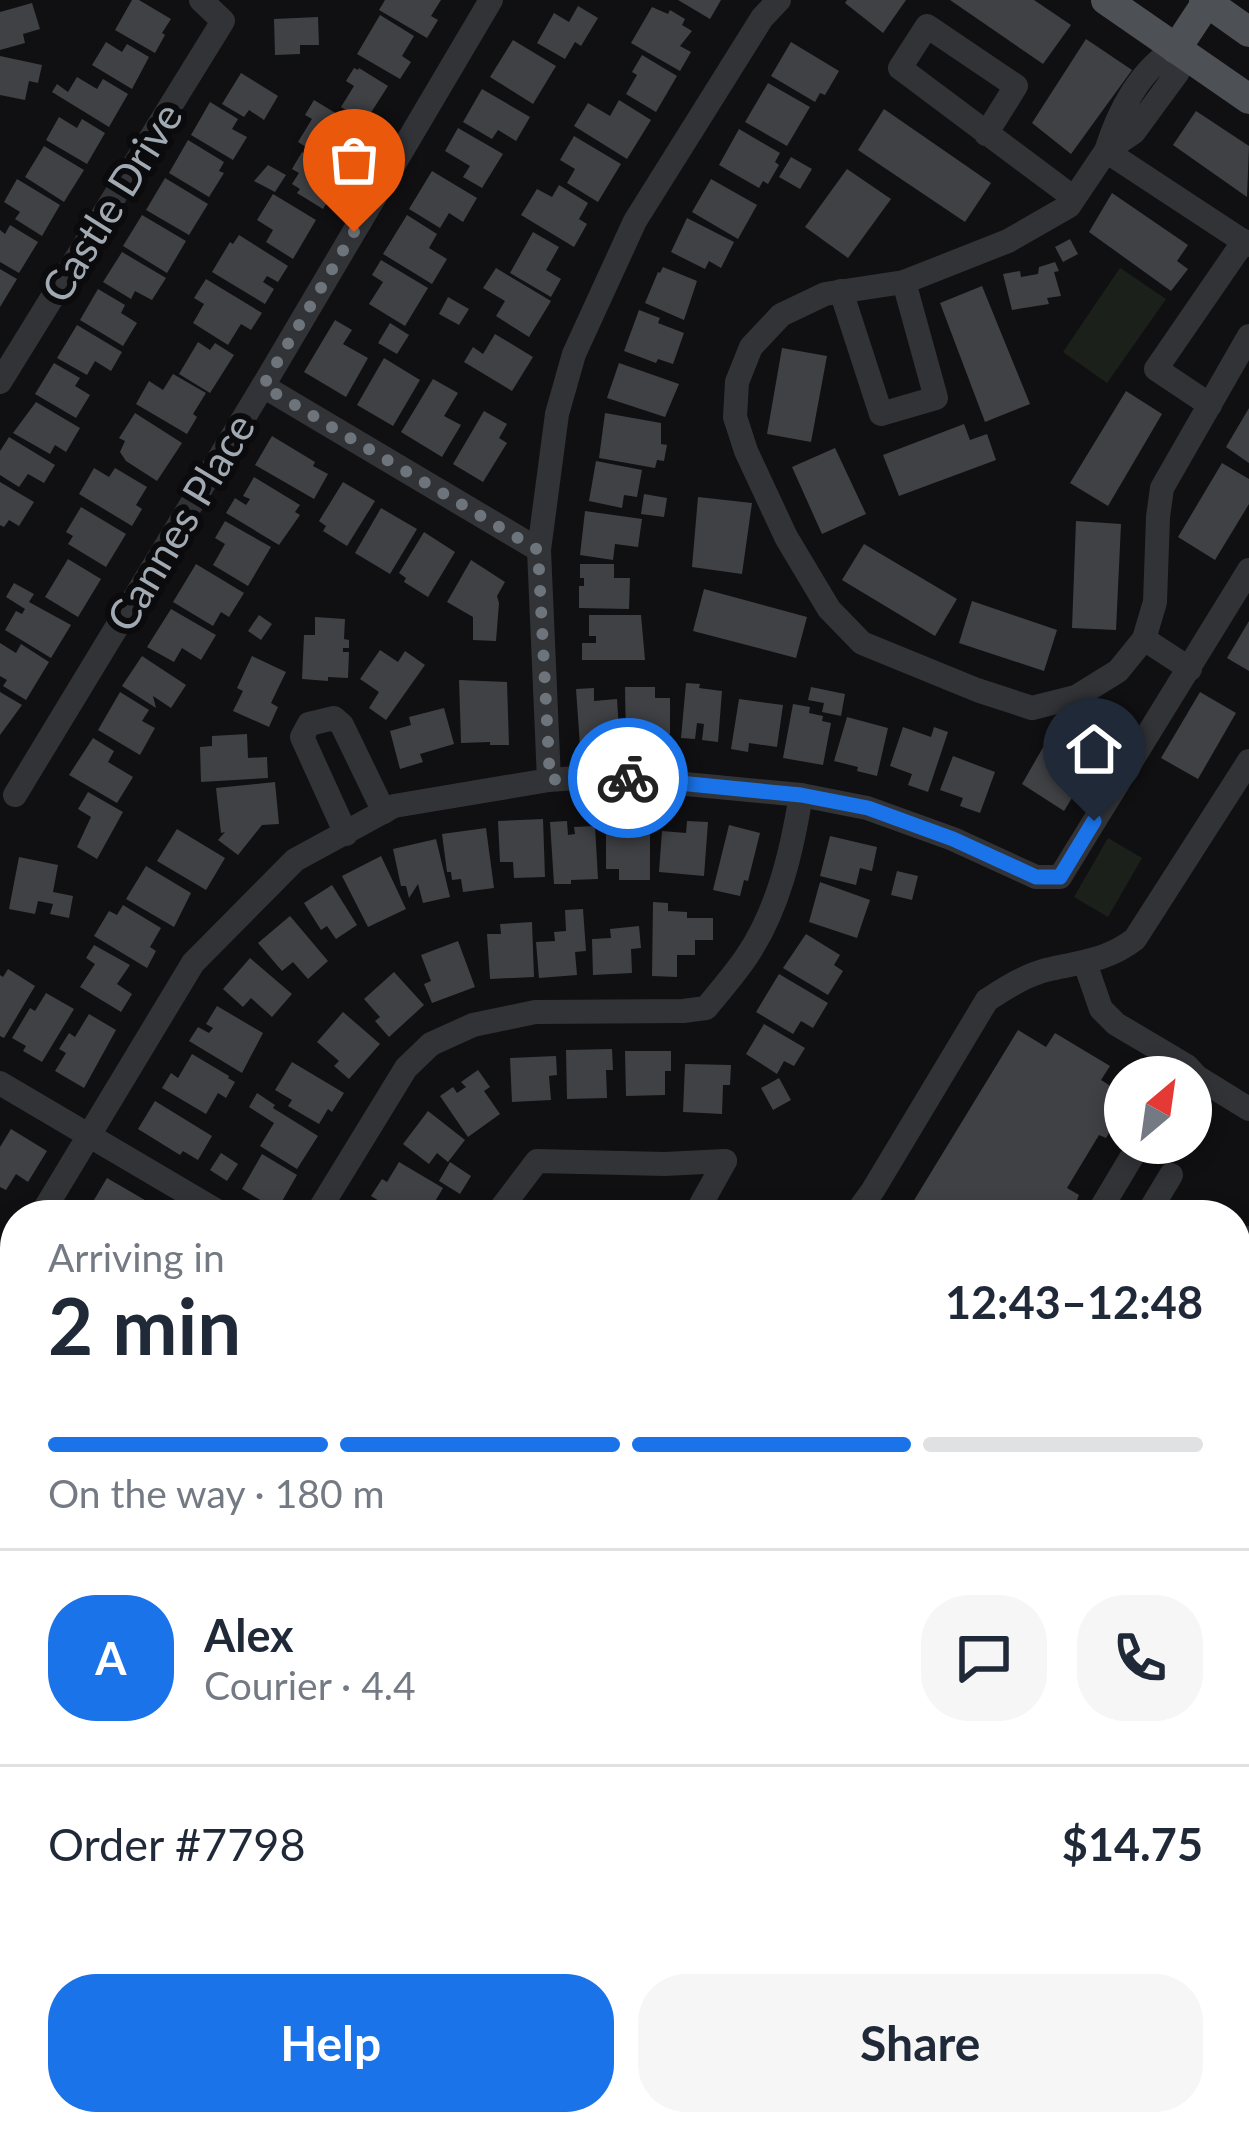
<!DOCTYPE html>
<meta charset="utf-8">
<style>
body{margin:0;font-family:Lato,sans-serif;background:#f6f6f7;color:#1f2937;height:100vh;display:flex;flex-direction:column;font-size:45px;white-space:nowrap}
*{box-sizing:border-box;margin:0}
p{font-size:39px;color:#747a83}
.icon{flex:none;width:66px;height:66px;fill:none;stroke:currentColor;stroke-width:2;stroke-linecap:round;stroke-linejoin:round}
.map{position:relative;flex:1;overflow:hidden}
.sheet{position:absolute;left:0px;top:1200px;width:1251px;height:936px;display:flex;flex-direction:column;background:#fff;border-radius:48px 48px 0 0;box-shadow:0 6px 18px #0003}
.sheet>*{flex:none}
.needle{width:78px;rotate:29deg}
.tools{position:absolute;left:1104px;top:1056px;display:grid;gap:24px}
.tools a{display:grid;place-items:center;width:108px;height:108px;border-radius:50%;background:#fff;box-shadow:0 6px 18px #0003;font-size:60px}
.pin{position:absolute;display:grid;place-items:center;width:102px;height:102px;color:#fff;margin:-123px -51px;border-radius:50% 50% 50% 0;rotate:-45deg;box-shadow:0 0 12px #0007}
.pin .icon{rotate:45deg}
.courier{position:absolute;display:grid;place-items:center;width:120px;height:120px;margin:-60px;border:9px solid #1a73e8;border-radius:50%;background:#fff;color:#222;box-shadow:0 3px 15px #0007}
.headline em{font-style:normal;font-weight:700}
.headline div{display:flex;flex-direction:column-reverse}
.headline{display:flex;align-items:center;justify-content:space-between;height:204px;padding:0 48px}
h1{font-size:78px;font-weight:700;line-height:90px}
.bar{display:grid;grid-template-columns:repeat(4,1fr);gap:18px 12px;align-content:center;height:144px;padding:0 48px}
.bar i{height:15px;border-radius:9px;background:#e0e1e3}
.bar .active{background:#1a73e8}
.bar p{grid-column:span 4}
.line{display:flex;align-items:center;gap:30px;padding:0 48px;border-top:3px solid #e0e1e3}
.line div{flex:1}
.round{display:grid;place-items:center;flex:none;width:126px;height:126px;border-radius:48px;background:#f6f6f7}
.action{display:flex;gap:24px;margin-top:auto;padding:24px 48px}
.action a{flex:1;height:138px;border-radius:48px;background:#1a73e8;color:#fff;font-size:48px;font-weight:700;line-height:138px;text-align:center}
.action a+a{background:#f6f6f7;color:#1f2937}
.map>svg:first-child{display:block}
.green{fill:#1b211a}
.water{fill:#283437}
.building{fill:#3f4145}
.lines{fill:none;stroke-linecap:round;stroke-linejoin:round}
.minor{stroke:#313337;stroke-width:24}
.major{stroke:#4d5156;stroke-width:30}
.done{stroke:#6e747b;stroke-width:12;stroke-dasharray:0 21.6}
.route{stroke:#1a73e8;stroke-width:15}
.labels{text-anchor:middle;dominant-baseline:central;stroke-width:12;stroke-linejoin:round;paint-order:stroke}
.street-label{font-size:42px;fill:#a1aab3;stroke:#0b0b0d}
</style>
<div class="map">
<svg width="1249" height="2136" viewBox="0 0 1249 2136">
<rect width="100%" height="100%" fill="#101012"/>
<g class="green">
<polygon points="1120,268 1166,299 1107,383 1063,352"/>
<polygon points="1108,838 1142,858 1108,917 1074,897"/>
</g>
<g class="water">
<polygon points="0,1974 15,1980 15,2044 0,2038"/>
<polygon points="188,2121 329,2121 362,2136 222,2136"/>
</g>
<g class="building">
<polygon points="132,0 139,0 171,19 162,33 165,35 155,53 115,30"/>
<polygon points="385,0 441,0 431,16 438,20 427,38 379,10"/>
<polygon points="678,0 721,0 710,19"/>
<polygon points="847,0 906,0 883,33 845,3"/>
<polygon points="950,0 1034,0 1071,25 1043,64"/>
<polygon points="32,3 40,29 23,34 25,43 0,50 0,12"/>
<polygon points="578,6 598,18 581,46 575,42 565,59 537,43 554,13 569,22"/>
<polygon points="652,7 668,14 670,10 685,19 682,25 692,31 680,46 691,52 680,71 631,43"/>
<polygon points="380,15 414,36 402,56 411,62 400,79 357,54"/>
<polygon points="318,17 319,45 300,45 300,54 275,55 274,19"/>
<polygon points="1086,39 1132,70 1071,154 1032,123"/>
<polygon points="513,40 556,66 533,104 490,77"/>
<polygon points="106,42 122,52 127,44 149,57 132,89 92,65"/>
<polygon points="791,42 839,71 825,95 820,93 815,102 771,76"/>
<polygon points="642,55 677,76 656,112 626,94 637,75 632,72"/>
<polygon points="0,56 42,65 38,83 29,81 25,100 0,95"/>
<polygon points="354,68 358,70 359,68 388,86 365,122 341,107 354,86 346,81"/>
<polygon points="241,73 278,96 264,120 249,110 244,117 222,104"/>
<polygon points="77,77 97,89 103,79 128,94 109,127 52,92 57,84 68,92"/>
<polygon points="768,83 810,107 787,146 745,122"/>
<polygon points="482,89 530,117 516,141 498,130 492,139 463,122"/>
<polygon points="314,100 347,120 336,138 358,151 345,171 298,142 312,119 305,115"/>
<polygon points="619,100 651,120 627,159 574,126 588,103 610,116"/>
<polygon points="210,102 238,119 232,129 247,137 233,160 191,135"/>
<polygon points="884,109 991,183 965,222 858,150"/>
<polygon points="1196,111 1249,146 1247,197 1173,145"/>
<polygon points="59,117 77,128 82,119 105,133 87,164 46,140"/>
<polygon points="458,128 503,154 482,188 463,177 470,166 445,151"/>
<polygon points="739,129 780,153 775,162 779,165 768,184 763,181 759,188 719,165"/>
<polygon points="574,136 621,164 598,202 567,183 575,169 560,160"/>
<polygon points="188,140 224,162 219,171 224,173 209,197 169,173"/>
<polygon points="44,146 84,170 64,202 25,177"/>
<polygon points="302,152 343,176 323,209 297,193 300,189 292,184 299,173 292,169"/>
<polygon points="791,157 812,169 800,189 779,177"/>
<polygon points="268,165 286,175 275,192 254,181"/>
<polygon points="847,169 891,199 848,258 805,227"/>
<polygon points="432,171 477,198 463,222 449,213 440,228 409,209"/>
<polygon points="165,178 208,204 189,235 146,210"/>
<polygon points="17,179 60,205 42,236 15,219 20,212 4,202"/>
<polygon points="711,179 757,205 738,239 692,212"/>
<polygon points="559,185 588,203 579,219 587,224 574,247 521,215 537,189 552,197"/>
<polygon points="1112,193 1188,245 1177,261 1188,269 1171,291 1089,232"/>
<polygon points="273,194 316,220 293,259 266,242 273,230 257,220"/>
<polygon points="142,215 186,241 167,273 123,246"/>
<polygon points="407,215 437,234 429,248 447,259 432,284 383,254"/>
<polygon points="687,218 734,242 721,268 709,261 705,269 671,252"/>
<polygon points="10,225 38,242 19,273 0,262 0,230 5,234"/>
<polygon points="533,232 559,247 546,270 561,279 551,297 510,273"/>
<polygon points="239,235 288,266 278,282 267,276 263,282 274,289 265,304 212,272 230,242 233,244"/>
<polygon points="1070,239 1078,254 1063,262 1055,247"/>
<polygon points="122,252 166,278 152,300 135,291 131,299 103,282"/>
<polygon points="381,260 428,288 405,326 369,304 383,282 372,275"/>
<polygon points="1055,262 1059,271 1054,272 1061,296 1047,298 1049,304 1012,310 1003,274 1020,271 1021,277 1038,274 1039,267"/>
<polygon points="663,267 697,281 684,320 645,303 658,272 660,273"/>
<polygon points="496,268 551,301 529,337 496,316 505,301 483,288"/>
<polygon points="0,269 17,279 0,307"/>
<polygon points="206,279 262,313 251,330 241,324 228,345 193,323 204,304 194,298"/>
<polygon points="982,286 1030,404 985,422 940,303"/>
<polygon points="98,289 125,305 121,313 137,323 123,346 80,320"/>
<polygon points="448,297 469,309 459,325 439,314"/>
<polygon points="639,310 660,318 658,323 684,333 673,364 658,359 656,363 624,351"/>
<polygon points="335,320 352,330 343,344 368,358 346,397 304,372"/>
<polygon points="390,323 409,335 397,354 378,343"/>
<polygon points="77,325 122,352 111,371 95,361 87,375 57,358"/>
<polygon points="495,334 533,357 512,391 464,362 473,347 483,354"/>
<polygon points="198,342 210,350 215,343 234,355 210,393 179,374"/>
<polygon points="782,348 827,356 811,442 767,434"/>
<polygon points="384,358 420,380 393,426 357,405"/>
<polygon points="54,363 80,378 75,386 90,395 76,418 35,394"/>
<polygon points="619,363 679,384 665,417 607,398"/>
<polygon points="173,374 206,393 193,414 197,417 187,434 136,404 149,381 163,390"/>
<polygon points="433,379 458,393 444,416 461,425 442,457 401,432"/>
<polygon points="1126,391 1162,414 1108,506 1070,483"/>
<polygon points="36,402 80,428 66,452 55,445 50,454 13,433"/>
<polygon points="1249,408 1249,463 1226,447"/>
<polygon points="484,411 507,424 499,438 507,443 483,482 453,464"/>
<polygon points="135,413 182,443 157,481 126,461 120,452 125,441 119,438"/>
<polygon points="605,413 661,423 661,444 667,445 664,461 657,460 655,468 599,458"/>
<polygon points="964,424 970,440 987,434 996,460 899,496 883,455"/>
<polygon points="272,436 315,462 313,466 328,474 314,499 255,465"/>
<polygon points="9,437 55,465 44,483 28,474 19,487 0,475 0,451"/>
<polygon points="835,448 866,514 822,534 792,467"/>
<polygon points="596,461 642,470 637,497 624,495 622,508 589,501"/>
<polygon points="1222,463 1249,479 1249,504 1215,560 1178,537"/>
<polygon points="94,468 109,477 115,468 147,487 136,505 142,509 132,526 79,494"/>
<polygon points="254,477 300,505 295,512 300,515 279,545 226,513 235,498 246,505 250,499 243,496"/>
<polygon points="0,482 34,502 19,526 9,520 4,527 0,525"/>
<polygon points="343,482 375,501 347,546 323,531 326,526 319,521"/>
<polygon points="644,494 667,498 664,517 641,514"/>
<polygon points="698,497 752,503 742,574 692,567"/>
<polygon points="81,507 126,534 106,567 68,544 73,536 66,532"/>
<polygon points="381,508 417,529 390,574 355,553"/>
<polygon points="585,511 642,519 638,547 615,544 613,560 580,555"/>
<polygon points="225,521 271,547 248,586 213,565 225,544 215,538"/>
<polygon points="1076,521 1121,524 1116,630 1072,628"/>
<polygon points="424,532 455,552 428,597 404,582 406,578 399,573"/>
<polygon points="864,544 957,599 935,636 842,580"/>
<polygon points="68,559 101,579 78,617 45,597"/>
<polygon points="471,560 505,582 497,596 499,603 496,641 473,640 473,617 447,602"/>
<polygon points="196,564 244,593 229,617 221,612 213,626 173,602"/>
<polygon points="580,564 614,564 614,578 630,578 629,609 579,608 579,586 584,586 584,578 580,578"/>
<polygon points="14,583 34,594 29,602 71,625 51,658 5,630 16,611 22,614 25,609 6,597"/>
<polygon points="704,589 807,617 796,658 693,631"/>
<polygon points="972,601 1057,630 1044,671 959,643"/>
<polygon points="171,609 216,635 201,660 182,648 174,662 147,647"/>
<polygon points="259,615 272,624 261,640 248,631"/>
<polygon points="589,615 641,615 645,660 582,660 582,643 596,643 596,636 589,636"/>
<polygon points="315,617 345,619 344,639 349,640 349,648 343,648 343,652 349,652 348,678 328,677 328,681 302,679 304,635 315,635"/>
<polygon points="1249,621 1249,671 1227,658"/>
<polygon points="0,643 16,653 21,644 49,662 26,700 3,686 7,680 0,676"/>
<polygon points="380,650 398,662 405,651 425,665 386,720 369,708 379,692 360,679"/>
<polygon points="142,656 186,685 171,708 153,696 156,708 122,686"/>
<polygon points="252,656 286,672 271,703 278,707 269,727 233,711 243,691 237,688"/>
<polygon points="459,680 507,682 509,745 490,745 490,742 461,743"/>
<polygon points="686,683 700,684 699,688 722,691 718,742 702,740 704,724 697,723 695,739 681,738"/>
<polygon points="625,687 655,687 655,698 670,698 670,734 651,734 651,744 626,744"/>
<polygon points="811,687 845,694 841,716 822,712 824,703 808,700"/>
<polygon points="594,688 594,701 617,699 620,744 580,746 576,689"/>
<polygon points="0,692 22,705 0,735"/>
<polygon points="120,692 149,710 142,721 155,728 140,755 98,730"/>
<polygon points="1200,692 1236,713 1198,779 1161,758"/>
<polygon points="739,699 783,705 777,747 749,743 748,752 731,749"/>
<polygon points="793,704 810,707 809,713 823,716 822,721 831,723 823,765 783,758"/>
<polygon points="444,708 454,744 420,754 423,762 400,769 390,731 411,725 409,717"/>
<polygon points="847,717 888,728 877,776 857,771 858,767 834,761"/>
<polygon points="1057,723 1102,749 1064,811 1022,784"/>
<polygon points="903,727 931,737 934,727 948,732 928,792 908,785 912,774 890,766"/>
<polygon points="247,734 248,758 267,757 268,778 201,782 200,747 212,746 212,736"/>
<polygon points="93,738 114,751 108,762 133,777 117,803 69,775"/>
<polygon points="953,756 995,772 980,813 960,806 963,798 940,790"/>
<polygon points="275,782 279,824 262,825 238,855 218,840 225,832 221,833 216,788"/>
<polygon points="88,792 123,812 97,859 77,847 91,817 78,809"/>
<polygon points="543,819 545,877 514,878 513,862 500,862 498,821"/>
<polygon points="606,819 622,819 622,828 650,828 650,880 619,880 619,869 606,869"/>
<polygon points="567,821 568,835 575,834 574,827 595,826 598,879 571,880 571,884 554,884 550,822"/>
<polygon points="687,821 708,822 704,876 659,872 662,831 686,833"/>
<polygon points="729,825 760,833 748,881 744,880 740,896 713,890"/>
<polygon points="486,828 494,888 463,892 461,879 452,880 451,872 447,872 442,834"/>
<polygon points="177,829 225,858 206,890 157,861"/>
<polygon points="830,836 877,847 872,871 860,868 856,885 820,876"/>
<polygon points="436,839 450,897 423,903 418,884 409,898 406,886 401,886 393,849"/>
<polygon points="381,856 406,909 368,927 342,876"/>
<polygon points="19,857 58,865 53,892 73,896 69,918 50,914 53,904 38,901 35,914 9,909"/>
<polygon points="146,866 191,893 174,927 126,899"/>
<polygon points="897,871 918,876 912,900 891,895"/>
<polygon points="820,882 870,900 857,938 809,922"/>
<polygon points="332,885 357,925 336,939 327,926 321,930 304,903"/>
<polygon points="653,902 668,903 668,911 687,912 687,918 713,918 713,940 695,940 695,955 677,955 677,977 652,976"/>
<polygon points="123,905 161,928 150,947 156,951 147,968 94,936 109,911 117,915"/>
<polygon points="583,909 586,951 575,952 577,975 539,978 536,942 555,941 554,932 566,931 565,910"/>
<polygon points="290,916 328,961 308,979 293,962 282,971 258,943"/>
<polygon points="532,922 534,977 490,979 487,934 501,934 500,924"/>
<polygon points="639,926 641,948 631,949 632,973 593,975 592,939 611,938 610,929"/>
<polygon points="806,934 840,955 834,965 843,971 828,995 783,968"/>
<polygon points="458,941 475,987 432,1003 424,984 431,981 421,955"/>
<polygon points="94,945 130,965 117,984 132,994 121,1012 80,987 95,964 86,958"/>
<polygon points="250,958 292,994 272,1017 251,998 243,1007 223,989"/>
<polygon points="8,969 35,986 4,1038 0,1036 0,975 3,977"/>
<polygon points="394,972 424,1005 389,1037 375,1021 380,1017 364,999"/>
<polygon points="779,974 828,1003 813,1028 801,1021 793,1034 756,1012"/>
<polygon points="46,993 74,1009 42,1062 23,1051 26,1046 12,1038 30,1008 35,1011"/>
<polygon points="217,1006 263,1033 242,1073 189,1041 198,1027 209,1033 213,1028 206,1024"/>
<polygon points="343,1012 380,1044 349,1079 334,1066 339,1061 317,1042"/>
<polygon points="89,1014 116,1030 84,1088 55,1071 66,1053 59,1049 69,1033 75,1037"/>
<polygon points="764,1024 805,1048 794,1066 784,1061 777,1074 746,1054"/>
<polygon points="1018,1030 1046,1047 1055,1033 1110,1066 1101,1080 1125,1095 1125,1106 1106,1138 1099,1135 1067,1188 1079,1195 1071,1215 905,1215"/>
<polygon points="612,1049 613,1070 606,1070 607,1098 567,1099 566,1050"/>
<polygon points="625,1051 671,1051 671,1071 665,1071 665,1095 626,1096"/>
<polygon points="192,1054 229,1076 228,1078 235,1082 226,1098 218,1093 206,1114 162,1088 171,1073 178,1078"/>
<polygon points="556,1056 557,1075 549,1076 551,1100 512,1102 510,1058"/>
<polygon points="292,1062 344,1093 332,1112 328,1109 319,1124 288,1106 292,1100 275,1090"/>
<polygon points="685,1064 731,1065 730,1085 723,1085 722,1114 683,1112"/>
<polygon points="478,1070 490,1087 484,1091 500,1114 468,1137 440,1096 453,1087 457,1093 466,1087 461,1082"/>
<polygon points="779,1078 791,1100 773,1110 761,1088"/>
<polygon points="257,1093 275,1105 273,1108 318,1136 297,1169 260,1146 274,1123 249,1107"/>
<polygon points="155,1101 212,1136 198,1160 183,1151 180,1155 138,1129"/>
<polygon points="428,1111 465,1140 448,1162 437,1153 429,1164 403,1144"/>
<polygon points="11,1129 47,1151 28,1182 16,1174 6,1190 0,1187 0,1147"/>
<polygon points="221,1153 238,1164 227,1181 210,1170"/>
<polygon points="262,1154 297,1175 277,1210 242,1189"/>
<polygon points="399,1162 443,1188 427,1215 402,1215 371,1196 382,1179 387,1182"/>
<polygon points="450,1162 471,1176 460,1194 439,1181"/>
<polygon points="107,1178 162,1210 159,1215 107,1215 91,1205"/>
<polygon points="1249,1260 1249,1829 1236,1851 1236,1263"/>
<polygon points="0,1365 15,1374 15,1398 4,1415 0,1412"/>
<polygon points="6,1549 15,1554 15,1598 0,1589 0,1559"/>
<polygon points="9,1603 15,1607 15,1636 5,1652 0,1649 0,1606 6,1609"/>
<polygon points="0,1834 15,1840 11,1847 15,1849 15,1883 8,1899 0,1895"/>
</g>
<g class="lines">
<g class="minor">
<path d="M1176,49L1178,72L1134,132L1106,151C1118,113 1140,68 1176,49Z"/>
<polyline points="986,134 1016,86 927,26 900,68 1074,198"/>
<polyline points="1249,245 1106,151 1069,206 1008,241 904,282 825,294 781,315 751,347 737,382 735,417 746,451 786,537 829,609 862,643 977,690 1032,708 1076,697 1118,671 1144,639 1155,602 1158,517 1162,488 1249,336"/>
<polyline points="841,291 881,414 936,398 904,282"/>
<polyline points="0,382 223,21 201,0"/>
<polyline points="263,386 539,550"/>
<polyline points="1210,405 1156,369 1244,241"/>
<polyline points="1144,639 1190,669"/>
<polyline points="549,780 539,550 557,414 574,354 635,221 762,18 779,0"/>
<polyline points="15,795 263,386 491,0"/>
<polyline points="346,834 302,737 309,724 334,718 342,725 384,812"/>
<polyline points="1085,963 1101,1009 1116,1024 1187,1066 1197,1077 1249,1109"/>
<polyline points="0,1083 224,1215"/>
<polyline points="41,1215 193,963 295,860 394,806 549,780 602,776 801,795 867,808 953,839 1036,877 1060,877 1249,570"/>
<path d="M316,1215L406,1068L431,1044L473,1025L535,1012L683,1011L706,1008C720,991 735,974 747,956C779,908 792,850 801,795"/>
<polyline points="496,1215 537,1161 665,1164 725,1161"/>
<polyline points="695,1215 725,1161"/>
<path d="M855,1215L873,1190L987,1000C1006,988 1024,976 1046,970C1079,962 1107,961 1135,939L1249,761"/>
<polyline points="1097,1215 1140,1143"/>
<polyline points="1147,1215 1171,1175"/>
<polyline points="1236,1242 1249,1238"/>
<polyline points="0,1285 15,1260"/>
<polyline points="0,1733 15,1708"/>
<polyline points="0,1792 15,1798"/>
<polyline points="1236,2019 1249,2011"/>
<polyline points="456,2121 481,2136"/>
<polyline points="1020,2121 1045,2136"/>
<polyline points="137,2136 139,2131"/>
<polyline points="648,2136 657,2121"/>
<polyline points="1138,2136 1147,2121"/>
</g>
<g class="major">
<polyline points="1106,0 1249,99"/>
<polyline points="1204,0 1249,32"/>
<polyline points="1176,49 1207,2"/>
</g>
</g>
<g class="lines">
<polyline class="done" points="354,232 263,386 538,550 550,780 602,776 628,778"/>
<polyline class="route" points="628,778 801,795 868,808 953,839 1036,877 1060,877 1094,821"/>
</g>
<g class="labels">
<g class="street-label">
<text transform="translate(111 202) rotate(-58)">Castle Drive</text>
<text transform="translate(180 522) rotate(-59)">Cannes Place</text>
</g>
</g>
</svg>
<div class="tools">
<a><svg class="needle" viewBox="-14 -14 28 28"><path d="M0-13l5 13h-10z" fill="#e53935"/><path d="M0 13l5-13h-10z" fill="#747a83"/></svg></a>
</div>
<div class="pin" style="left:354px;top:232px;background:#ea580c"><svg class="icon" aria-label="bag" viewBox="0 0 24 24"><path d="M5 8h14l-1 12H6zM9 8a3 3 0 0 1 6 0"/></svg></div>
<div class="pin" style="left:1094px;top:821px;background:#1f2937"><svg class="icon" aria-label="home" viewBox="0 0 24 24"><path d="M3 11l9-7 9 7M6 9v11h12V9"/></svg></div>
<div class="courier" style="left:628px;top:778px"><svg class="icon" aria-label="bike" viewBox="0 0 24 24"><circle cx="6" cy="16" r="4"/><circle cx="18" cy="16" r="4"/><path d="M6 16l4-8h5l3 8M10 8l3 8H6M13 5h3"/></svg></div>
<section class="sheet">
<div class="headline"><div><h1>2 min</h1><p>Arriving in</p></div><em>12:43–12:48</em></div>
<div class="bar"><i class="active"></i><i class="active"></i><i class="active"></i><i></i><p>On the way · 180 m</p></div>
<div class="line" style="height:216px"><b class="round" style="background:#1a73e8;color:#fff">A</b><div><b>Alex</b><p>Courier · 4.4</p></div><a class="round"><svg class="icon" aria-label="chat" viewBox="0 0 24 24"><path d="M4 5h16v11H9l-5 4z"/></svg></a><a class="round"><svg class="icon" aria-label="phone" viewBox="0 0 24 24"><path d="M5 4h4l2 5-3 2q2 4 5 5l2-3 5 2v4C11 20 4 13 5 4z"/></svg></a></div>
<div class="line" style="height:156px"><div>Order #7798</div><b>$14.75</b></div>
<div class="action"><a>Help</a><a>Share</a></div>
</section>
</div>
